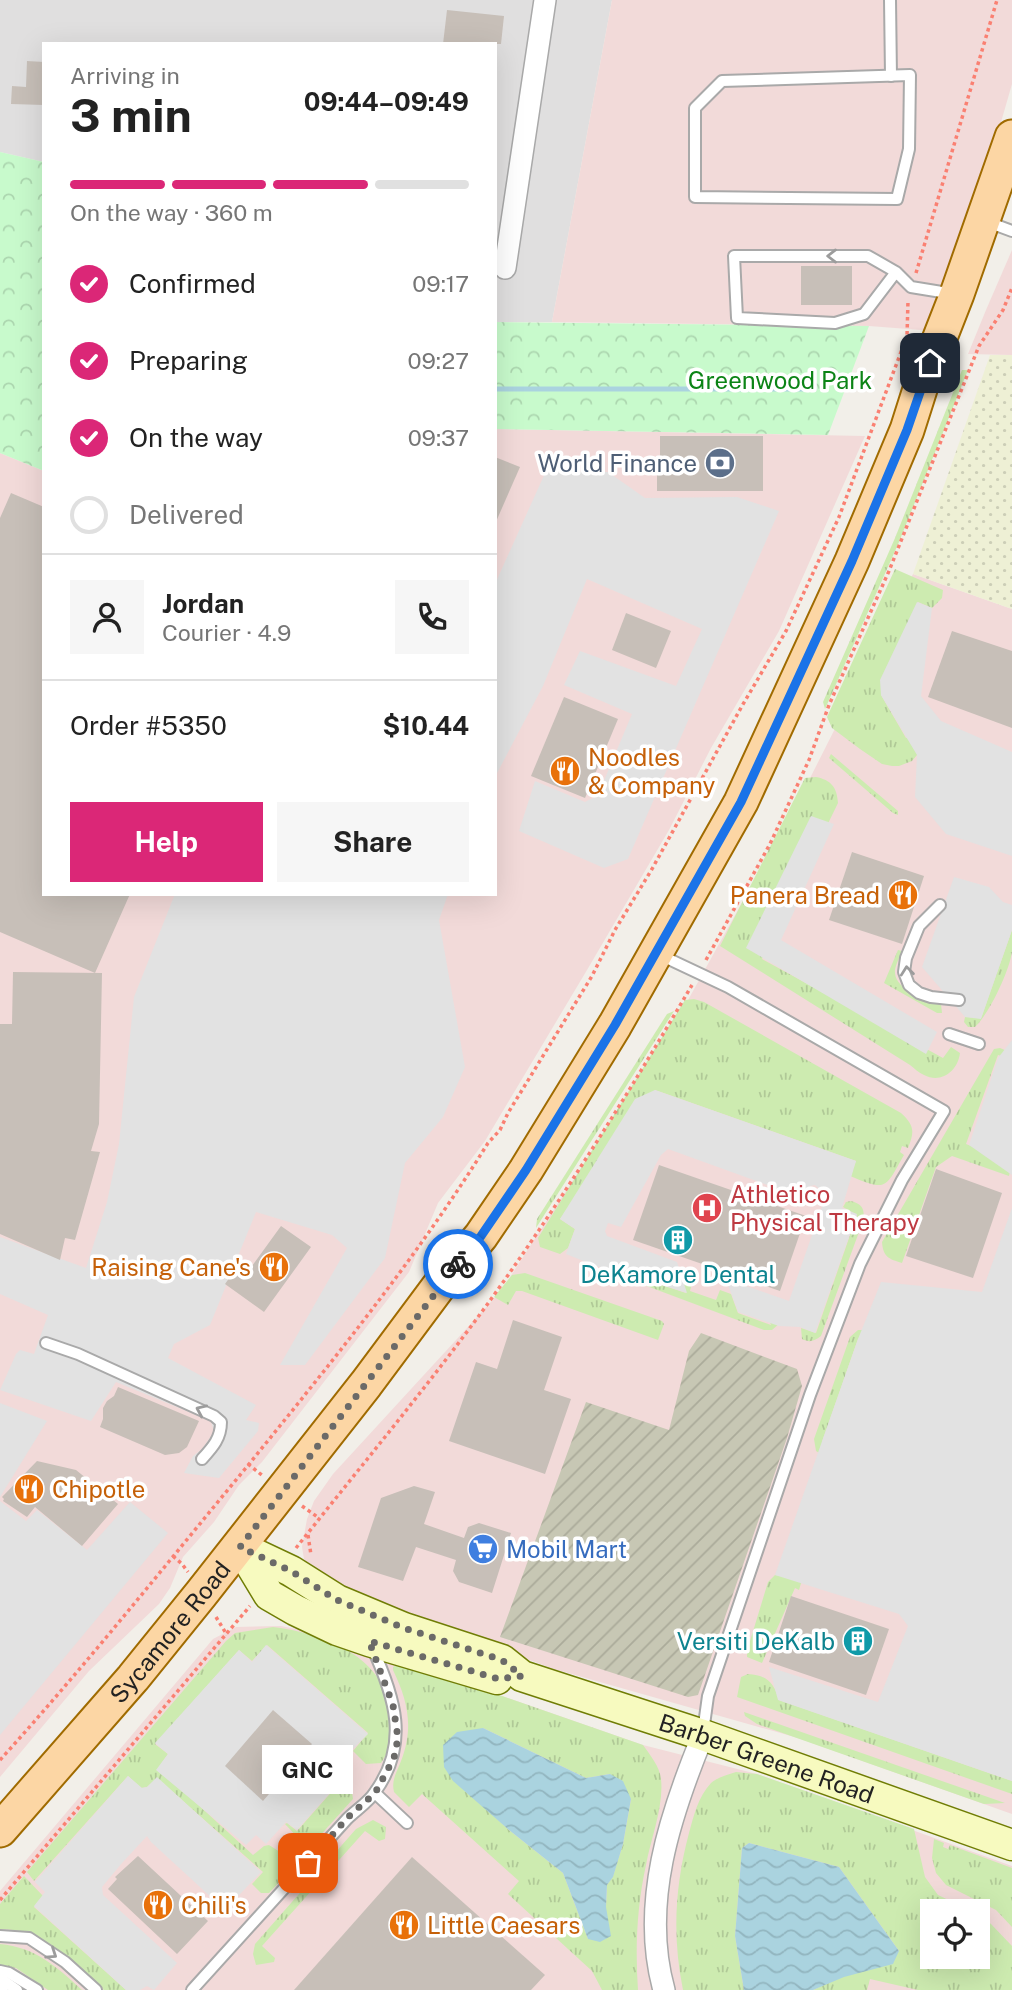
<!DOCTYPE html>
<meta charset="utf-8">
<style>
body{margin:0;font-family:"Public Sans",sans-serif;background:#f6f6f6;color:#222;height:100vh;display:flex;flex-direction:column;font-size:26px;white-space:nowrap}
*{box-sizing:border-box;margin:0}
p{font-size:23px;color:#767676}
.icon{flex:none;width:38px;height:38px;fill:none;stroke:currentColor;stroke-width:2;stroke-linecap:round;stroke-linejoin:round}
.map{position:relative;flex:1;overflow:hidden}
.details{position:absolute;left:42px;top:42px;width:455px;height:854px;display:flex;flex-direction:column;background:#fff;border-radius:0px;box-shadow:0 7px 28px #0002}
.details>*{flex:none}
.fabs{position:absolute;left:920px;top:1899px;display:grid;gap:14px}
.fabs a{display:grid;place-items:center;width:70px;height:70px;border-radius:0px;background:#fff;box-shadow:0 7px 28px #0002;font-size:35px}
.pin{position:absolute;display:grid;place-items:center;width:60px;height:60px;color:#fff;margin:-30px;border-radius:14px;box-shadow:0 4px 10px #0006}
.courier{position:absolute;display:grid;place-items:center;width:70px;height:70px;margin:-35px;border:5px solid #1a73e8;border-radius:50%;background:#fff;color:#222;box-shadow:0 2px 9px #0007}
.bubble{position:absolute;height:49px;border-radius:0px;background:#fff;box-shadow:0 7px 28px #0002;font-size:23px;font-weight:700;line-height:49px;text-align:center}
.summary em{font-style:normal;font-weight:700}
.summary div{display:flex;flex-direction:column-reverse}
.summary{display:flex;align-items:center;justify-content:space-between;height:119px;padding:0 28px}
h1{font-size:46px;font-weight:700;line-height:52px}
.bar{display:grid;grid-template-columns:repeat(4,1fr);gap:10px 7px;align-content:center;height:84px;padding:0 28px}
.bar i{height:9px;border-radius:5px;background:#e0e0e0}
.bar .on{background:#db2777}
.bar p{grid-column:span 4}
.line{display:flex;align-items:center;gap:18px;padding:0 28px;border-top:2px solid #e0e0e0}
.line div{flex:1}
.round{display:grid;place-items:center;flex:none;width:74px;height:74px;border-radius:0px;background:#f6f6f6}
ol{padding:0 28px;list-style:none}
li{display:flex;align-items:center;gap:21px;height:77px}
li p{margin-inline-start:auto}
li .icon{padding:7px;border-radius:50%;background:#db2777;color:#fff;stroke-width:4}
li:last-child{color:#767676}
li i{width:38px;height:38px;border:4px solid #e0e0e0;border-radius:50%}
.primary-button{display:flex;gap:14px;margin-top:auto;padding:14px 28px}
.primary-button a{flex:1;height:80px;border-radius:0px;background:#db2777;color:#fff;font-size:28px;font-weight:700;line-height:80px;text-align:center}
.primary-button a+a{background:#f6f6f6;color:#222}
.map>svg:first-child{display:block}
.residential{fill:#e0dfdf}
.commercial{fill:#f2dad9;fill-rule:evenodd}
.construction{fill:url(#construction-furrows)}
.farmland{fill:url(#farmland-dots)}
.grass{fill:url(#grass-tufts);fill-rule:evenodd}
.park{fill:url(#park-crowns)}
.parking{fill:#e2e2e2}
.water{fill:url(#water-waves)}
.lines{fill:none;stroke-linecap:round;stroke-linejoin:round}
.stream{stroke:#aad3df;stroke-width:5}
.building{fill:#c7bfb8}
.service-casing{stroke:#a9a9a9;stroke-width:14}
.minor-casing{stroke:#a9a9a9;stroke-width:24}
.secondary-casing{stroke:#707d05;stroke-width:33}
.primary-casing{stroke:#a06b00;stroke-width:37}
.path{stroke:#fa8072;stroke-width:3.5;stroke-dasharray:3.5 3.5;stroke-linecap:butt}
.service{stroke:#fff;stroke-width:10}
.minor{stroke:#fff;stroke-width:21}
.secondary{stroke:#f7fabf;stroke-width:30}
.primary{stroke:#fcd6a4;stroke-width:33}
.oneway{stroke:#9c9c9c}
.done{stroke:#6b6a68;stroke-width:7;stroke-dasharray:0 12.6}
.route{stroke:#1a73e8;stroke-width:9}
.labels{text-anchor:middle;dominant-baseline:central;stroke-width:7;stroke-linejoin:round;paint-order:stroke}
.park-label{font-size:24px;fill:#0c8416;stroke:#fff}
.service-label{font-size:24px;fill:#4e5e75;stroke:#fff;text-anchor:end}
.food-label{font-size:24px;fill:#c56008;stroke:#fff;text-anchor:start}
.health-label{font-size:24px;fill:#be3a42;stroke:#fff;text-anchor:start}
.culture-label{font-size:24px;fill:#0d838f;stroke:#fff}
.shop-label{font-size:24px;fill:#366cbe;stroke:#fff;text-anchor:start}
.street-label{font-size:24px;fill:#222;stroke:#fff}
</style>
<div class="map">
<svg width="1012" height="1990" viewBox="0 0 1012 1990">
<defs>
<pattern id="construction-furrows" width="10" height="10" patternUnits="userSpaceOnUse" patternTransform="scale(1.75)"><rect width="10" height="10" fill="#c7c7b4"/><path d="M-1 1l2-2M0 10L10 0M9 11l2-2" fill="none" stroke="#abab9a"/></pattern>
<pattern id="farmland-dots" width="8" height="8" patternUnits="userSpaceOnUse" patternTransform="scale(1.75)"><rect width="8" height="8" fill="#eef0d5"/><path d="M2 2h.1M6 6h.1" fill="none" stroke="#ccceb7" stroke-width="1.8" stroke-linecap="round"/></pattern>
<pattern id="grass-tufts" width="24" height="20" patternUnits="userSpaceOnUse" patternTransform="scale(1.75)"><rect width="24" height="20" fill="#cdebb0"/><path d="M3 7l-1-3M5 7V3M7 7l1-3M15 17l-1-3M17 17v-4M19 17l1-3" fill="none" stroke="#b0c997"/></pattern>
<pattern id="park-crowns" width="20" height="18" patternUnits="userSpaceOnUse" patternTransform="scale(1.75)"><rect width="20" height="18" fill="#c8facc"/><path d="M2 6a3 3 0 1 1 6 0M12 15a3 3 0 1 1 6 0" fill="none" stroke="#acd6af"/></pattern>
<pattern id="water-waves" width="16" height="10" patternUnits="userSpaceOnUse" patternTransform="scale(1.75)"><rect width="16" height="10" fill="#aad3df"/><path d="M0 5q4-4 8 0t8 0" fill="none" stroke="#92b5bf"/></pattern>
</defs>
<rect width="100%" height="100%" fill="#f2efe9"/>
<polygon class="residential" points="0,0 612,0 552,322 495,322 495,44 44,44 44,162 0,152"/>
<g class="commercial">
<polygon points="612,0 1012,0 1012,84 967,240 934,331 869,326 552,322"/>
<polygon points="1012,250 1012,355 968,354 986,310"/>
<polygon points="495,429 865,436 779,631 711,748 669,830 587,970 485,1141 438,1203 409,1272 262,1462 239,1485 214,1522 183,1557 170,1588 159,1604 89,1671 0,1777 0,453 44,471 44,894 495,894"/>
<polygon points="913,574 1012,609 1012,1814 798,1738 554,1669 328,1586 312,1570 304,1559 302,1547 307,1519 314,1501 333,1474 501,1291 677,1020 801,796"/>
<path d="M281,1626L315,1633L397,1665L453,1679L643,1745L757,1774L1012,1866V1990H0V1891L213,1639L236,1627ZM933,1911H978V1956H933Z"/>
</g>
<polygon class="construction" points="701,1333 797,1369 802,1386 787,1438 698,1695 688,1697 500,1637 586,1402 669,1430 689,1351"/>
<polygon class="farmland" points="990,355 1012,355 1012,609 913,574"/>
<g class="grass">
<polygon points="962,370 968,370 899,542 825,709 823,702 895,538"/>
<polygon points="895,569 943,590 942,598 932,608 918,602 881,695 906,738 918,732 917,755 912,761 899,766 892,766 882,764 860,749 832,728 827,717"/>
<polygon points="831,754 898,811 898,815 893,813 829,758"/>
<path d="M816,777C831,780 837,787 838,803L762,959L943,1058L951,1047L960,1053C958,1071 941,1084 924,1075C919,1073 914,1068 910,1065L720,946L805,778Z"/>
<path d="M1012,930C1012,937 1012,945 1012,952C1009,972 989,1014 975,1027H968L964,1022L965,1017L981,1018Z"/>
<path d="M898,950L902,951C900,957 894,967 895,973C896,990 928,1002 941,1004L942,1013H937L884,983Z"/>
<path d="M694,999L704,1002L901,1113C914,1125 915,1131 908,1148L902,1146L900,1152L904,1155C885,1188 888,1192 850,1176L856,1161L655,1090L560,1219L575,1229L568,1248L560,1254L540,1247L538,1238L685,1000Z"/>
<polygon points="674,1011 536,1228 537,1219 667,1014"/>
<path d="M1000,1048L1007,1051L1005,1057L998,1055L966,1144L1012,1162L1009,1176L952,1156L936,1167L902,1263C889,1259 883,1257 882,1242L994,1049Z"/>
<path d="M851,1201C863,1204 865,1210 863,1221L821,1336C814,1341 810,1343 802,1339L801,1328L816,1333L857,1215L843,1207L846,1202Z"/>
<polygon points="615,1252 625,1273 686,1293 682,1278 693,1279 690,1291 716,1300 720,1290 731,1294 738,1313 771,1325 765,1308 780,1323 772,1330 764,1330 604,1270 602,1266"/>
<polygon points="525,1273 662,1321 664,1324 658,1340 522,1291 516,1291 508,1305 494,1297 512,1275"/>
<polygon points="858,1330 865,1330 858,1339 822,1442 824,1456 816,1451 814,1439 850,1337"/>
<polygon points="775,1575 802,1580 799,1590 795,1588 762,1663 747,1657 747,1651 768,1582"/>
<path d="M273,1627C314,1632 371,1650 386,1694C389,1701 390,1709 391,1716C395,1730 390,1751 381,1763L366,1764L353,1751L368,1733L267,1645L252,1661L239,1650L155,1744L168,1754L157,1770L182,1790L253,1855L264,1846L269,1845L280,1852L287,1874L269,1893H261L252,1884L263,1872L157,1778L147,1787L141,1788L128,1776L34,1881L27,1872L226,1641L235,1633Z"/>
<path d="M397,1665L453,1679L643,1745C650,1755 660,1767 661,1779C664,1806 651,1838 646,1865C637,1906 635,1948 638,1990H602L592,1971L508,1894L519,1881L422,1794L409,1807L394,1792C391,1780 397,1772 401,1761C414,1728 408,1701 393,1670V1667ZM483,1728L586,1778L610,1774L631,1799L623,1844L613,1876L607,1885L606,1907L588,1939L563,1873L509,1830L476,1800Z"/>
<path d="M748,1674C767,1675 774,1683 779,1700L1012,1781V1794L737,1697L741,1677Z"/>
<polygon points="744,1712 1005,1803 984,1804 757,1724 745,1716"/>
<polygon points="334,1768 350,1779 353,1799 317,1839 300,1840 285,1824 287,1823 297,1831 342,1780 334,1772"/>
<path d="M736,1772L757,1774L914,1829L925,1877L938,1895L972,1911H933V1956H978V1915L991,1924L1012,1946V1990H918L870,1979L867,1990H813L899,1951L839,1867L749,1843L742,1848L735,1936L744,1990H683C672,1937 675,1885 689,1833C694,1815 698,1797 711,1783C718,1777 727,1775 736,1772Z"/>
<polygon points="373,1820 386,1827 385,1839 379,1841 365,1831 262,1946 275,1958 274,1962 256,1965 253,1954 255,1944 356,1829"/>
<polygon points="934,1839 944,1843 943,1847 948,1849 950,1845 1012,1868 1012,1927 996,1910 946,1885 936,1873 932,1858"/>
<path d="M24,1876L43,1896L34,1907L126,1990H104C73,1963 45,1929 0,1929V1904Z"/>
<path d="M0,1944C35,1947 57,1967 82,1990H48L16,1968L0,1965Z"/>
</g>
<g class="park">
<polygon points="0,152 44,162 44,471 0,453"/>
<polygon points="495,322 869,326 828,435 495,429"/>
</g>
<g class="parking">
<polygon points="546,471 608,472 645,498 737,497 779,511 628,859 604,868 519,831 535,781 585,802 598,795 632,714 564,685 580,651 676,686 702,629 587,579 543,686 495,777 495,584"/>
<polygon points="917,602 932,608 921,696 941,721 1012,752 1012,856 946,834 915,797 917,755 881,695 880,680"/>
<polygon points="811,816 834,824 781,940 937,1032 926,1054 746,948"/>
<polygon points="954,877 989,887 1003,902 1012,905 1012,930 981,1019 965,1017 922,967"/>
<polygon points="175,894 448,894 439,920 465,1067 443,1117 405,1163 385,1258 305,1365 280,1365 347,1248 332,1235 256,1212 210,1325 174,1344 168,1358 256,1405 246,1420 259,1423 258,1431 219,1478 184,1473 193,1456 202,1449 214,1432 211,1421 116,1382 91,1421 0,1390 16,1354 20,1350 34,1354 48,1315 0,1294 0,1237 86,1268 107,1202 119,1144 134,997"/>
<polygon points="1012,1040 1012,1175 969,1145 998,1058"/>
<polygon points="655,1090 856,1161 842,1208 857,1214 815,1333 800,1327 779,1326 738,1312 726,1279 789,1301 826,1195 815,1185 810,1186 806,1199 668,1149 661,1155 621,1227 608,1223 605,1231 607,1236 677,1262 687,1293 625,1273 596,1266 566,1254 575,1229 560,1219 635,1099"/>
<polygon points="1012,1208 1012,1781 778,1700 769,1667 878,1702 908,1626 899,1614 775,1575 858,1339 881,1282 982,1292"/>
<polygon points="0,1403 47,1421 0,1497"/>
<polygon points="0,1501 26,1521 37,1510 87,1550 130,1502 168,1533 0,1735"/>
<polygon points="266,1645 368,1734 332,1769 342,1779 297,1830 286,1822 266,1844 256,1835 246,1845 156,1770 168,1754 155,1743 239,1650 252,1662"/>
<polygon points="128,1776 142,1788 147,1787 157,1777 261,1872 225,1910 151,1842 147,1836 122,1863 102,1887 103,1895 177,1963 154,1990 147,1986 140,1990 126,1990 34,1906 45,1892 35,1882"/>
</g>
<g class="water">
<polygon points="483,1728 586,1778 610,1774 623,1781 631,1799 623,1844 613,1877 607,1885 606,1907 611,1936 600,1942 588,1939 563,1873 509,1830 453,1781 444,1767 443,1745 457,1732"/>
<polygon points="749,1843 839,1867 899,1951 893,1964 844,1977 813,1990 744,1990 735,1936 742,1848"/>
</g>
<g class="lines">
<polyline class="stream" points="495,389 814,389"/>
</g>
<g class="building">
<polygon points="447,10 504,16 501,44 443,44"/>
<polygon points="27,61 44,62 44,105 11,104 12,86 26,87"/>
<rect x="801" y="266" width="51" height="39"/>
<polygon points="660,436 763,436 763,491 657,491 657,469 660,469"/>
<polygon points="495,457 520,467 495,524"/>
<polygon points="11,493 44,507 44,894 130,894 95,973 0,932 0,518"/>
<polygon points="626,613 671,631 656,668 612,650"/>
<polygon points="952,631 1012,651 1012,728 928,697"/>
<polygon points="564,697 618,719 585,798 531,776"/>
<polygon points="852,852 924,876 902,944 829,920"/>
<polygon points="13,972 102,973 99,1124 91,1151 100,1152 75,1240 65,1238 60,1260 0,1234 0,1024 12,1024"/>
<polygon points="659,1165 806,1216 780,1291 633,1240"/>
<polygon points="936,1169 1002,1193 973,1278 906,1256"/>
<polygon points="281,1226 311,1247 264,1312 225,1284 240,1263 249,1270"/>
<polygon points="513,1320 562,1337 544,1390 571,1399 545,1474 449,1441 476,1362 497,1369"/>
<polygon points="118,1387 199,1421 187,1447 179,1453 165,1455 100,1427 103,1419 103,1408 107,1401 114,1396"/>
<polygon points="37,1461 76,1470 118,1504 82,1546 35,1507 27,1517 3,1501 4,1499 2,1497"/>
<polygon points="414,1486 435,1492 424,1524 464,1538 468,1527 479,1523 511,1533 492,1593 459,1582 453,1571 456,1560 416,1547 403,1581 358,1567 381,1498"/>
<polygon points="791,1596 889,1629 866,1695 769,1662"/>
<polygon points="273,1710 312,1744 263,1801 225,1766"/>
<polygon points="138,1856 208,1921 177,1954 108,1889 117,1879 115,1877"/>
<polygon points="412,1857 545,1975 531,1990 294,1990"/>
</g>
<g class="lines">
<g class="service-casing">
<g id="service">
<polyline points="890,0 891,76"/>
<polygon points="910,75 909,149 897,199 695,197 695,108 722,81"/>
<polyline points="985,221 1012,231"/>
<polyline points="896,272 864,314 835,323 737,318 734,256 868,256 896,272 911,287 954,294"/>
<polyline points="940,905 919,926 906,958 904,972 909,985 919,993 931,997 959,1000"/>
<polyline points="658,954 728,987 944,1111 902,1180 860,1264 810,1395 708,1696 703,1732"/>
<polyline points="949,1034 979,1044"/>
<path d="M46,1343L78,1354L214,1416L221,1422C221,1438 213,1447 202,1459"/>
<polyline points="375,1793 407,1823"/>
<polyline points="0,1936 29,1938 65,1962 96,1990"/>
<polyline points="0,1971 9,1973 37,1990"/>
<polyline points="0,1978 17,1990"/>
<polyline points="0,1987 3,1990"/>
<path d="M192,1990L347,1819C356,1810 369,1802 375,1792C410,1744 395,1697 372,1647"/>
</g>
</g>
<g class="minor-casing">
<g id="minor">
<polyline points="505,268 545,0"/>
<path d="M664,1990C640,1904 670,1815 703,1735"/>
</g>
</g>
<g class="secondary-casing">
<g id="secondary">
<path id="s1" d="M240,1547L291,1571L337,1600L404,1628L502,1660L522,1676L703,1735L1012,1845"/>
<polyline points="240,1547 269,1595 295,1610 337,1630 369,1641 497,1679"/>
</g>
</g>
<g class="primary-casing">
<g id="primary">
<path id="s2" d="M0,1830L133,1678L201,1594L366,1384L439,1286L481,1236L526,1170L615,1025L741,802L852,561L907,430L921,386L957,294L1012,137"/>
</g>
</g>
<g class="path">
<polyline points="916,273 997,0"/>
<polyline points="706,960 770,844 809,760 829,705 889,571 979,346 1003,310 1012,288"/>
<polyline points="248,1464 263,1476"/>
<polyline points="302,1506 319,1518"/>
<polyline points="308,1535 311,1555"/>
<path d="M296,1548C361,1466 428,1386 489,1302C562,1200 629,1093 692,985"/>
<polyline points="173,1556 182,1564 188,1572"/>
<polyline points="216,1617 227,1635"/>
<path d="M0,1760C85,1666 164,1567 245,1469C330,1364 417,1258 488,1143L500,1130L508,1113L592,976L615,930L652,869L742,706L786,631L839,517L907,336L908,301"/>
<polyline points="0,1900 250,1606"/>
</g>
<use href="#service" class="service"/>
<use href="#minor" class="minor"/>
<use href="#secondary" class="secondary"/>
<use href="#primary" class="primary"/>
</g>
<defs><path id="oneway-chevron" d="M-2-3.5L2.5 0L-2 3.5" fill="none" stroke-width="1.6" stroke-linecap="round" stroke-linejoin="round" transform="scale(1.75)"/></defs>
<g class="oneway">
<use href="#oneway-chevron" transform="translate(832 256) rotate(-180)"/>
<use href="#oneway-chevron" transform="translate(907 971) rotate(-96)"/>
<use href="#oneway-chevron" transform="translate(201 1410) rotate(-156)"/>
<use href="#oneway-chevron" transform="translate(52 1954) rotate(34)"/>
</g>
<g class="lines">
<polyline class="done" points="308,1863 347,1818 375,1793 394,1758 398,1738 393,1705 369,1641 499,1679 522,1676 502,1660 404,1628 337,1600 291,1571 240,1547 458,1264"/>
<polyline class="route" points="458,1264 481,1236 526,1170 615,1025 741,802 852,561 907,430 930,363"/>
</g>
<defs>
<g id="bank-disc" transform="scale(1.575)"><circle r="9.5" fill="#5c6f8a" stroke="#fff"/><path d="M-6-4H6V4H-6ZM0-2.3a2.3 2.3 0 1 0 0 4.6a2.3 2.3 0 1 0 0-4.6Z" fill="#fff"/></g>
<g id="restaurant-disc" transform="scale(1.575)"><circle r="9.5" fill="#e8710a" stroke="#fff"/><path d="M-5-6h1v4h1v-4h1v4h1v-4h1v5L-1.5 .5V6h-2V.5L-5-1ZM5-6V6H3V1.5H1.5Q1.5-4 5-6Z" fill="#fff"/></g>
<g id="hospital-disc" transform="scale(1.575)"><circle r="9.5" fill="#e0444e" stroke="#fff"/><path d="M-5-5h3v3.5h4V-5h3V5h-3V1.5h-4V5h-3Z" fill="#fff"/></g>
<g id="building-disc" transform="scale(1.575)"><circle r="9.5" fill="#0f9aa8" stroke="#fff"/><path d="M-4-6H4V6H1V3H-1V6H-4ZM-2.5-4.3h1.7v1.8h-1.7ZM.8-4.3h1.7v1.8H.8ZM-2.5-1h1.7V.8h-1.7ZM.8-1h1.7V.8H.8Z" fill="#fff"/></g>
<g id="supermarket-disc" transform="scale(1.575)"><circle r="9.5" fill="#3f7fe0" stroke="#fff"/><path d="M-6-5.5h2.5l.6 2H6L4.5 2H-2.5L-4.4-4H-6ZM-1.5 3.2a1.3 1.3 0 1 0 .1 0ZM3 3.2a1.3 1.3 0 1 0 .1 0Z" fill="#fff"/></g>
</defs>
<g fill-rule="evenodd">
<use href="#bank-disc" x="720" y="463"/>
<use href="#restaurant-disc" x="565" y="771"/>
<use href="#restaurant-disc" x="903" y="895"/>
<use href="#hospital-disc" x="707" y="1208"/>
<use href="#building-disc" x="678" y="1240"/>
<use href="#restaurant-disc" x="274" y="1267"/>
<use href="#restaurant-disc" x="29" y="1489"/>
<use href="#supermarket-disc" x="483" y="1549"/>
<use href="#building-disc" x="858" y="1641"/>
<use href="#restaurant-disc" x="158" y="1905"/>
<use href="#restaurant-disc" x="404" y="1925"/>
</g>
<g class="labels">
<g class="park-label">
<text x="780" y="380">Greenwood Park</text>
</g>
<g class="service-label">
<text x="697" y="463">World Finance</text>
</g>
<g class="food-label">
<text x="588" y="757">Noodles<tspan x="588" dy="28">&amp; Company</tspan></text>
<text x="880" y="895" text-anchor="end">Panera Bread</text>
<text x="251" y="1267" text-anchor="end">Raising Cane's</text>
<text x="52" y="1489">Chipotle</text>
<text x="181" y="1905">Chili's</text>
<text x="427" y="1925">Little Caesars</text>
</g>
<g class="health-label">
<text x="730" y="1194">Athletico<tspan x="730" dy="28">Physical Therapy</tspan></text>
</g>
<g class="culture-label">
<text x="678" y="1274">DeKamore Dental</text>
<text x="835" y="1641" text-anchor="end">Versiti DeKalb</text>
</g>
<g class="shop-label">
<text x="506" y="1549">Mobil Mart</text>
</g>
<g class="street-label">
<text stroke="none"><textPath href="#s2" startOffset="261">Sycamore Road</textPath></text>
<text stroke="none"><textPath href="#s1" startOffset="570">Barber Greene Road</textPath></text>
</g>
</g>
</svg>
<div class="fabs">
<a><svg class="icon" aria-label="locate" viewBox="0 0 24 24"><circle cx="12" cy="12" r="6"/><path d="M12 2v4M12 18v4M2 12h4M18 12h4"/></svg></a>
</div>
<div class="pin" style="left:308px;top:1863px;background:#ea580c"><svg class="icon" aria-label="bag" viewBox="0 0 24 24"><path d="M5 8h14l-1 12H6zM9 8a3 3 0 0 1 6 0"/></svg></div>
<div class="pin" style="left:930px;top:363px;background:#1f2937"><svg class="icon" aria-label="home" viewBox="0 0 24 24"><path d="M3 11l9-7 9 7M6 9v11h12V9"/></svg></div>
<div class="courier" style="left:458px;top:1264px"><svg class="icon" aria-label="bike" viewBox="0 0 24 24"><circle cx="6" cy="16" r="4"/><circle cx="18" cy="16" r="4"/><path d="M6 16l4-8h5l3 8M10 8l3 8H6M13 5h3"/></svg></div>
<div class="bubble" style="left:262px;top:1745px;width:91px">GNC</div>
<section class="details">
<div class="summary"><div><h1>3 min</h1><p>Arriving in</p></div><em>09:44–09:49</em></div>
<div class="bar"><i class="on"></i><i class="on"></i><i class="on"></i><i></i><p>On the way · 360 m</p></div>
<ol>
<li><svg class="icon" aria-label="check" viewBox="0 0 24 24"><path d="M5 12l5 5 9-10"/></svg>Confirmed<p>09:17</p></li>
<li><svg class="icon" aria-label="check" viewBox="0 0 24 24"><path d="M5 12l5 5 9-10"/></svg>Preparing<p>09:27</p></li>
<li><svg class="icon" aria-label="check" viewBox="0 0 24 24"><path d="M5 12l5 5 9-10"/></svg>On the way<p>09:37</p></li>
<li><i></i>Delivered</li>
</ol>
<div class="line" style="height:126px"><a class="round"><svg class="icon" aria-label="person" viewBox="0 0 24 24"><circle cx="12" cy="8" r="4"/><path d="M4 21q1-7 8-7t8 7"/></svg></a><div><b>Jordan</b><p>Courier · 4.9</p></div><a class="round"><svg class="icon" aria-label="phone" viewBox="0 0 24 24"><path d="M5 4h4l2 5-3 2q2 4 5 5l2-3 5 2v4C11 20 4 13 5 4z"/></svg></a></div>
<div class="line" style="height:91px"><div>Order #5350</div><b>$10.44</b></div>
<div class="primary-button"><a>Help</a><a>Share</a></div>
</section>
</div>
